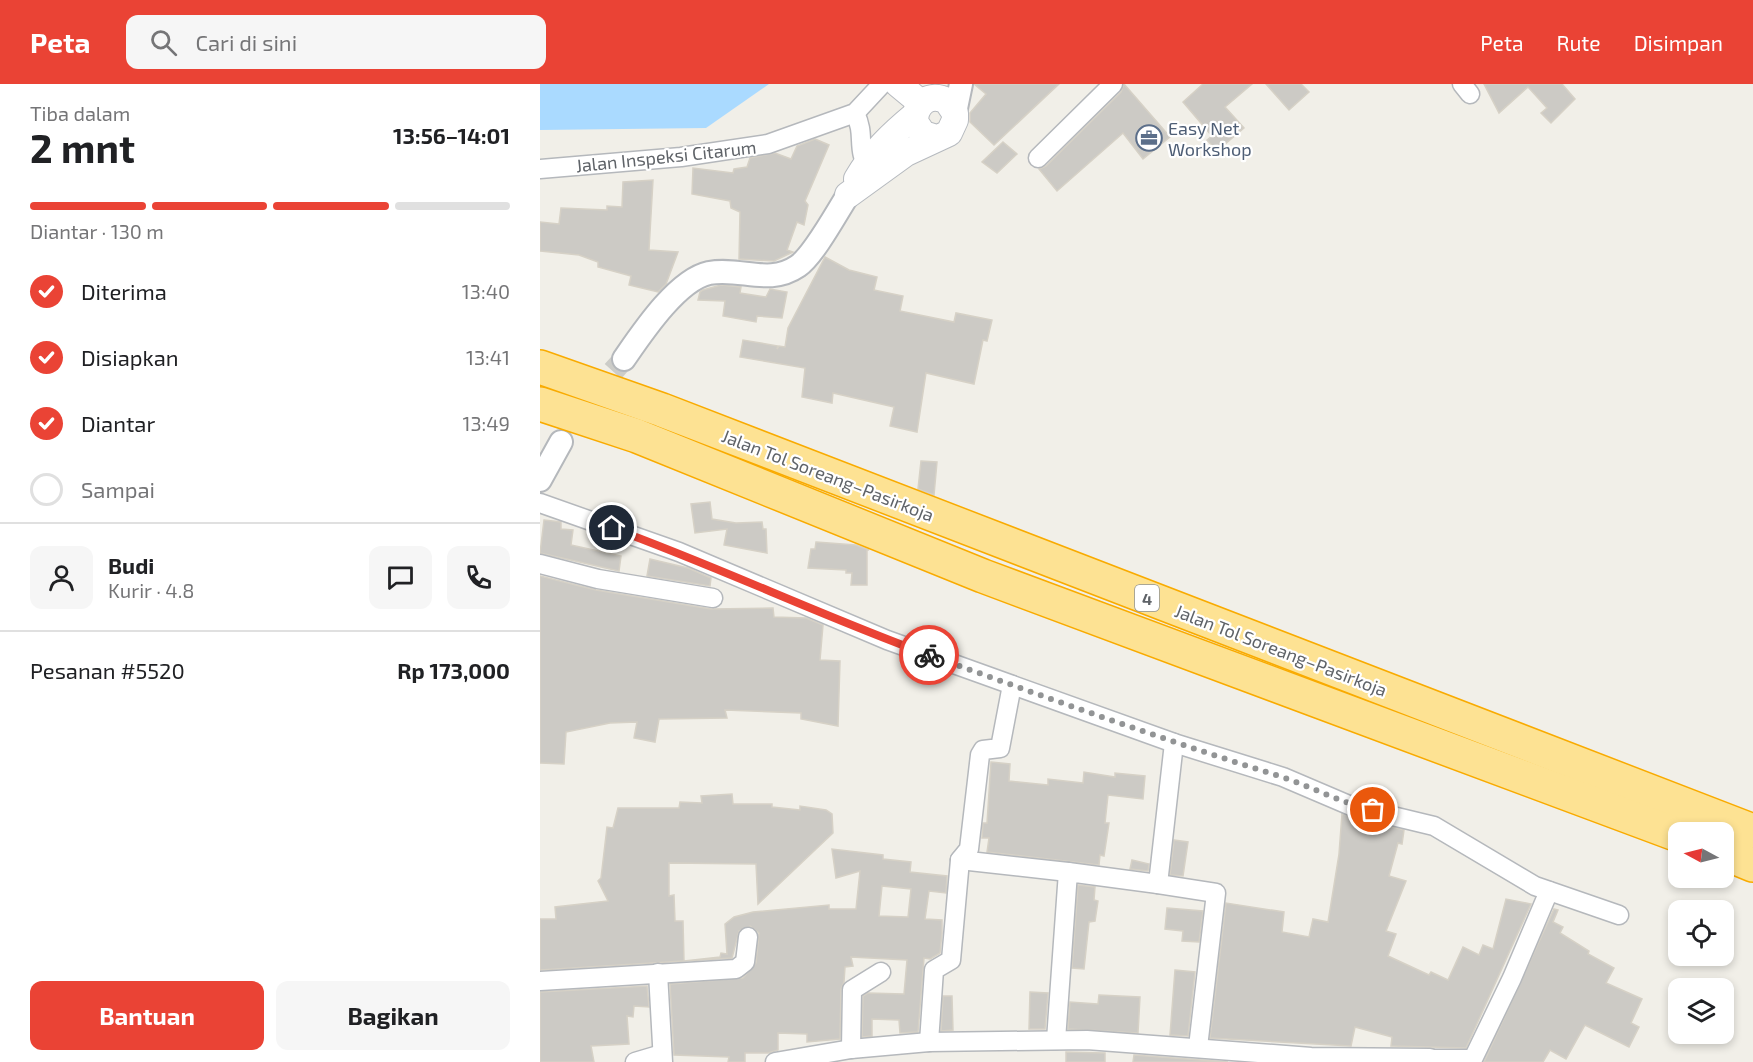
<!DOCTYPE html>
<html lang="id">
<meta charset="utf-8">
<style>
body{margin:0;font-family:"Exo 2",sans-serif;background:#f6f6f6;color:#202124;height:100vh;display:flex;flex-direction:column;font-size:22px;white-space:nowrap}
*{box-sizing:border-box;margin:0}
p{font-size:20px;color:#757577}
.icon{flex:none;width:33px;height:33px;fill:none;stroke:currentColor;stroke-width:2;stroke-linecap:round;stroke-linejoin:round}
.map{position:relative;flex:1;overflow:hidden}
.sheet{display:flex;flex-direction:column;background:#fff;width:540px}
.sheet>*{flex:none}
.needle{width:39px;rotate:277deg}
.controls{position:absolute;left:1128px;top:738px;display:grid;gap:12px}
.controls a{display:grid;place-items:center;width:66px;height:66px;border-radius:12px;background:#fff;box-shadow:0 3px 9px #0003;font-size:30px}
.pin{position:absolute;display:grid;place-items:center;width:51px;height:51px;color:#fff;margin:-26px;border:3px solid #fff;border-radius:50%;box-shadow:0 2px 6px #0007}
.courier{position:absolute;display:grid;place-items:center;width:60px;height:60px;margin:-30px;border:4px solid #ea4335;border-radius:50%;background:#fff;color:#222;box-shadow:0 2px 8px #0007}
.headline em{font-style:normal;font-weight:700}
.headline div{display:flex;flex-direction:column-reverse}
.headline{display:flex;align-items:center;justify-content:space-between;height:102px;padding:0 30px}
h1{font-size:39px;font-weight:700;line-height:45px}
.bar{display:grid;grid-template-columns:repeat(4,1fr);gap:9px 6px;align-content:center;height:72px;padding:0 30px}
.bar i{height:8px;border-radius:4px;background:#e0e0e0}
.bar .selected{background:#ea4335}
.bar p{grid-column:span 4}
.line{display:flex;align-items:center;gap:15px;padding:0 30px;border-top:2px solid #e0e0e0}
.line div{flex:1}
.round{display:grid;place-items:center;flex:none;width:63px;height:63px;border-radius:12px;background:#f6f6f6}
ol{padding:0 30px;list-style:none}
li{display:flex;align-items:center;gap:18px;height:66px}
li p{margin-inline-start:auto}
li .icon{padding:6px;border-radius:50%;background:#ea4335;color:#fff;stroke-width:4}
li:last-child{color:#757577}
li i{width:33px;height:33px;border:3px solid #e0e0e0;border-radius:50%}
.primary-button{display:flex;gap:12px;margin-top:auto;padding:12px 30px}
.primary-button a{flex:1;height:69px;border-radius:12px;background:#ea4335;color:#fff;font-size:24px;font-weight:700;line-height:69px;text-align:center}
.primary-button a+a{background:#f6f6f6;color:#202124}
header{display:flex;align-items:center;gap:36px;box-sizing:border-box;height:84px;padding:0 30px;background:#ea4335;color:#fff}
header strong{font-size:28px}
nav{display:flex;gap:33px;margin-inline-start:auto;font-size:21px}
.search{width:420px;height:54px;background:#f6f6f6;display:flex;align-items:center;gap:15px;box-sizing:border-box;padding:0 21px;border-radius:12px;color:#757577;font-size:22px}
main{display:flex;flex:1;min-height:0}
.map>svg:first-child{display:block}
.water{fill:#aadaff}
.building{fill:#cccac5;stroke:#d6d1c6;stroke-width:1.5;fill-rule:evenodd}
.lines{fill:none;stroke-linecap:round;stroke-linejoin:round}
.tertiary-tunnel{stroke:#ccccc8;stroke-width:22;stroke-dasharray:22 11;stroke-linecap:butt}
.minor-casing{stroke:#b5b8bc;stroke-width:21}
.tertiary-casing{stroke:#b5b8bc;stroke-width:26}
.secondary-casing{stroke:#b6babf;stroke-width:28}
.motorway-casing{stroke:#f9ab00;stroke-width:36}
.minor{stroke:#fff;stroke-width:18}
.tertiary{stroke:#fff;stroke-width:22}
.secondary{stroke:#fff;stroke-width:26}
.motorway{stroke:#fde293;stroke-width:33}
.done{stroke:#929495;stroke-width:6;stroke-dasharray:0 10.8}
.route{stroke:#ea4335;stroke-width:8}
.labels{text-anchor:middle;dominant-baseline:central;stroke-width:4.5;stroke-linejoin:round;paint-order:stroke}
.shield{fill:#fff;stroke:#8f9295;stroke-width:1.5}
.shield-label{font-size:16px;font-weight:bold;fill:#5f6368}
.service-label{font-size:18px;fill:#4e5e75;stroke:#fff;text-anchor:start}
.street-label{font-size:18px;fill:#5f6368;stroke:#fff}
</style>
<header>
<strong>Peta</strong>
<div class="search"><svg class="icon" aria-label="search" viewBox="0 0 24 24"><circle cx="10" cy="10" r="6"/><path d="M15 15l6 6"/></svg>Cari di sini</div>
<nav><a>Peta</a><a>Rute</a><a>Disimpan</a></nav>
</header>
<main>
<section class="sheet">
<div class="headline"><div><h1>2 mnt</h1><p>Tiba dalam</p></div><em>13:56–14:01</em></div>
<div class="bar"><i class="selected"></i><i class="selected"></i><i class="selected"></i><i></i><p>Diantar · 130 m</p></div>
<ol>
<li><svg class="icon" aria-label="check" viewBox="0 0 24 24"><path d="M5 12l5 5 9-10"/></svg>Diterima<p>13:40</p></li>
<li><svg class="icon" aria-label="check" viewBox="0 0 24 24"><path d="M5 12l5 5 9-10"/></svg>Disiapkan<p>13:41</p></li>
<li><svg class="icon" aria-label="check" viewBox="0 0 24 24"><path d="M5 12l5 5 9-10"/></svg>Diantar<p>13:49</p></li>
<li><i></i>Sampai</li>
</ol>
<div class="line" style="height:108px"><a class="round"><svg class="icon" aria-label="person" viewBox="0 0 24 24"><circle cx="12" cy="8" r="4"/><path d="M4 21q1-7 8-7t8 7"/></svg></a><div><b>Budi</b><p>Kurir · 4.8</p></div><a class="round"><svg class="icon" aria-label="chat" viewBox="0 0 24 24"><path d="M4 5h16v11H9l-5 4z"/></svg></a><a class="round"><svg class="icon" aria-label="phone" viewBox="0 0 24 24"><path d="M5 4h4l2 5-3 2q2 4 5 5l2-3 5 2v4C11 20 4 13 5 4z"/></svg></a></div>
<div class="line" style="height:78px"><div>Pesanan #5520</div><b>Rp 173,000</b></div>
<div class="primary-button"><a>Bantuan</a><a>Bagikan</a></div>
</section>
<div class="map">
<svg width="1213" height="978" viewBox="0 0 1213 978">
<rect width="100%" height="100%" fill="#f1efe8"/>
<polygon class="water" points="0,0 229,0 166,44 0,46"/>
<g class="building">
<polygon points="434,0 519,0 454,61 430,38 430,29 446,10"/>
<polygon points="584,0 630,53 603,75 583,49 517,107 499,85 506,82 581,8"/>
<polygon points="663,0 712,0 685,23 704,44 677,67 667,56 672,52 643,18"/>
<polygon points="726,0 761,0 769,8 749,26"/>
<polygon points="944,0 1022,0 1035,15 1011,39 1001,29 1007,24 988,3 959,29"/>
<polygon points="275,55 289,61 265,117 268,121 264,141 257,138 247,166 253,168 234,177 199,175 200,128 191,124 190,117 152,110 153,84 193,89 194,85 207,83 210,74 235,69 251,75 257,62"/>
<polygon points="463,58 477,70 457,89 442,78"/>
<polygon points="113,96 109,166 138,168 126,200 118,208 89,201 91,192 58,183 58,178 39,171 0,167 0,138 19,140 21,124 67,126 67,122 82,123 83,98"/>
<polygon points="285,173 309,186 337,193 334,206 363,212 360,227 414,238 416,229 452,236 447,257 443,256 434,300 386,289 377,348 350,342 354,323 293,309 292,319 262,313 265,284 200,273 203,256 238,262 237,265 239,262 245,263 248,244"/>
<polygon points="181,201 201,203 200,209 226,213 230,205 247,208 242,234 217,232 216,238 183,232 185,217 158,216 160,208 163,206"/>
<polygon points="381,377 397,378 394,411 378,405"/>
<polygon points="170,418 172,435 196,439 222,438 223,445 226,445 227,469 184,461 187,445 155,449 151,420"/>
<polygon points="4,436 21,438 21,445 33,446 31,461 81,472 79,487 0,469"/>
<polygon points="276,458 316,461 329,466 327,466 327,501 311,501 312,489 306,489 306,486 268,484 271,465 275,465"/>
<polygon points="110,475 148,484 171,494 170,502 107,492"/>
<polygon points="0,492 56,506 171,525 233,524 234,533 266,534 283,541 280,576 300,577 298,642 261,635 261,629 185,626 187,634 119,635 115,658 94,654 97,638 70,639 26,648 24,680 0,679"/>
<polygon points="451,678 470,680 469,697 508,701 508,695 543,699 544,688 575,693 575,689 605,692 603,715 568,711 565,739 569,739 564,772 560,771 559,781 447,768 449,754 442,754 443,739 447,739"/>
<path d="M192,710L193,720H232V723L260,726V722L286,726L292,730L293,749L218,820L216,780L129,779V812L134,811L135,837H143L144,877L180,873L181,869L187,870L185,840L194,833L213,828L289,821V825H316L320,787L296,794L292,765L343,771V775L371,778L370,788L407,792L406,809L389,807L385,835L402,836V849L400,869L390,875L384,874L378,948L360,949L359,936L332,935V952L322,953L323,912L328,909L364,910L367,876L311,873L313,882L305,883L304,898L301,905L300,955L267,958V950L238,949V966L228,969H205V978H188L189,973L134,971L130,900L203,894L216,879L219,849L210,842L199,847L192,874L0,886V835H16L15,823L68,817L58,797L61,794L67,743L73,744L78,724H139L140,718L162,719L161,712ZM342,802L371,805L368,833L339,832Z"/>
<polygon points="802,730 864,746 862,760 858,759 849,792 866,797 846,847 856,850 848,872 889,891 891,888 908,896 923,863 939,871 943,861 953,865 966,815 991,820 926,964 851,962 852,953 815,943 811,962 670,954 686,819 744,828 742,848 769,853 773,835 788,838 799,770"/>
<polygon points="634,756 648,758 643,792 630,791"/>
<polygon points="592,776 609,780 608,787 590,785"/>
<polygon points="538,801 555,803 554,816 558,817 555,837 549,838 544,885 532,884"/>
<polygon points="627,824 663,827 659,858 642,857 643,847 625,845"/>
<polygon points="1014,825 1018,826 1013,838 1023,843 1020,849 1049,867 1048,870 1074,884 1066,899 1102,915 1091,939 1099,943 1089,963 1045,941 1026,975 1010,966 1003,978 944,978"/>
<polygon points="635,886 655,888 648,952 630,951"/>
<polygon points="107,902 109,923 94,922 93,933 87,932 89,960 51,962 54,978 0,978 0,908"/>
<polygon points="490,908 508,909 505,945 489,945"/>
<polygon points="559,911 600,913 598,949 528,945 530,918 558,920"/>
<polygon points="403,912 412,912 413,946 401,947"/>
<polygon points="526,968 565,969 565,978 526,978"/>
<polygon points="594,971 688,978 593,978"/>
</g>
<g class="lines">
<polyline class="tertiary-tunnel" points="51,312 84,275"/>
<g class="minor-casing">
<g id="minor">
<polyline points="922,0 930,10"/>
<path d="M315,29C327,54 314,63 331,89"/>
<polyline points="498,74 573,0"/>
<polyline points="0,85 141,73 228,60 315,29 342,0"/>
<polyline points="0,419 139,468 347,556 634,659 743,693 811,722 894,742 995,802 1079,831"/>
<polyline points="0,480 58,495 173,514"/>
<polyline points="420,776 528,788"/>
<polyline points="618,800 676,809 658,963"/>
<polyline points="118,889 123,978"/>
<polyline points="0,897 196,885 205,878 208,853"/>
<polyline points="516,956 528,788 618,800 634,659"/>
<polyline points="389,958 394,886 411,876 420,776 429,765 440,671 443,666 460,664 472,601"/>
<polyline points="311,965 312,906 341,888"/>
<polyline points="892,975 933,975 972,894 1009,807"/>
<polyline points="95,978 122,970"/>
<polyline points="235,978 311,965 389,958 547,956 771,973 890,974 894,978"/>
</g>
</g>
<g class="tertiary-casing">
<g id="tertiary">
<polyline points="415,29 421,0"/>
<path d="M84,275C102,249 137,196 169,189C201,183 229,202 258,182C274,171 297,128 308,111"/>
<polyline points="0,396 21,358"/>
</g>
</g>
<g class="secondary-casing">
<g id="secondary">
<polyline points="358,0 381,19"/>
<path d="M317,95C332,69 352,50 375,31"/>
<path d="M308,111L366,69L409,49L415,36V29L407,17C390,8 375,19 375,38L383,50L396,54"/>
</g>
</g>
<g class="motorway-casing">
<g id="motorway">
<polyline points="0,283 122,326 1213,747"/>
<polyline points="0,320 97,352 443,492 1138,751"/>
<polyline points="1184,769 1213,781"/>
</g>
</g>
<use href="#minor" class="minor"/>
<use href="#tertiary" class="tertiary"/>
<use href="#secondary" class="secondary"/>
<use href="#motorway" class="motorway"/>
</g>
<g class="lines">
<path class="done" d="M389,571C505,613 621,655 739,692C771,702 800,719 833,726"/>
<path class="route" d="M72,444C179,483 282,532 389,571"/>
</g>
<defs>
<g id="office-ring" transform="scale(1.35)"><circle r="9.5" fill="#fff" stroke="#5c6f8a" stroke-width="1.5"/><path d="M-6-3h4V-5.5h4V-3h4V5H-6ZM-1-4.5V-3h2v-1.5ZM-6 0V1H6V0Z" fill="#5c6f8a"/></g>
</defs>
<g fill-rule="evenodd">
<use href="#office-ring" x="609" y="54"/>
</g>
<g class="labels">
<rect class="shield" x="595" y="501" width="24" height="26" rx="4.5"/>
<g class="shield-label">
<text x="607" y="514">4</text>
</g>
<g class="service-label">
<text x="628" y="44">Easy Net<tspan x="628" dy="21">Workshop</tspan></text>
</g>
<g class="street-label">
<text transform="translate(126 72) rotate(-6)">Jalan Inspeksi Citarum</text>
<text transform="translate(288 391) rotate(21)">Jalan Tol Soreang–Pasirkoja</text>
<text transform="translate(741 566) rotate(21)">Jalan Tol Soreang–Pasirkoja</text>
</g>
</g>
</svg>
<div class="controls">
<a><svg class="needle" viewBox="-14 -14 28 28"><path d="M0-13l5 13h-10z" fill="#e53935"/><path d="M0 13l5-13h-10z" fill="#757577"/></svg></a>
<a><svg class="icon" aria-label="locate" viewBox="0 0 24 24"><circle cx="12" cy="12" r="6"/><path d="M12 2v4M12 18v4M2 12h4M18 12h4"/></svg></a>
<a><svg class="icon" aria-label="layers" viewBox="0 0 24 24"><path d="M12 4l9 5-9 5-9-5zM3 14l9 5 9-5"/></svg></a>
</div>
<div class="pin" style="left:833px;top:726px;background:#ea580c"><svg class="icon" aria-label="bag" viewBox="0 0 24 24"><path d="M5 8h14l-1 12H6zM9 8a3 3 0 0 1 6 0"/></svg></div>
<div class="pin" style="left:72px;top:444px;background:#1f2937"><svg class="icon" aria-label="home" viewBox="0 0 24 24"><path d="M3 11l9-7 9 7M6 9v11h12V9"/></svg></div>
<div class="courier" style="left:389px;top:571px"><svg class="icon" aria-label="bike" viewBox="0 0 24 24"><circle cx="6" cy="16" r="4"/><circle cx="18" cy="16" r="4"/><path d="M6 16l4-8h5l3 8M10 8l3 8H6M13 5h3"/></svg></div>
</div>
</main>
